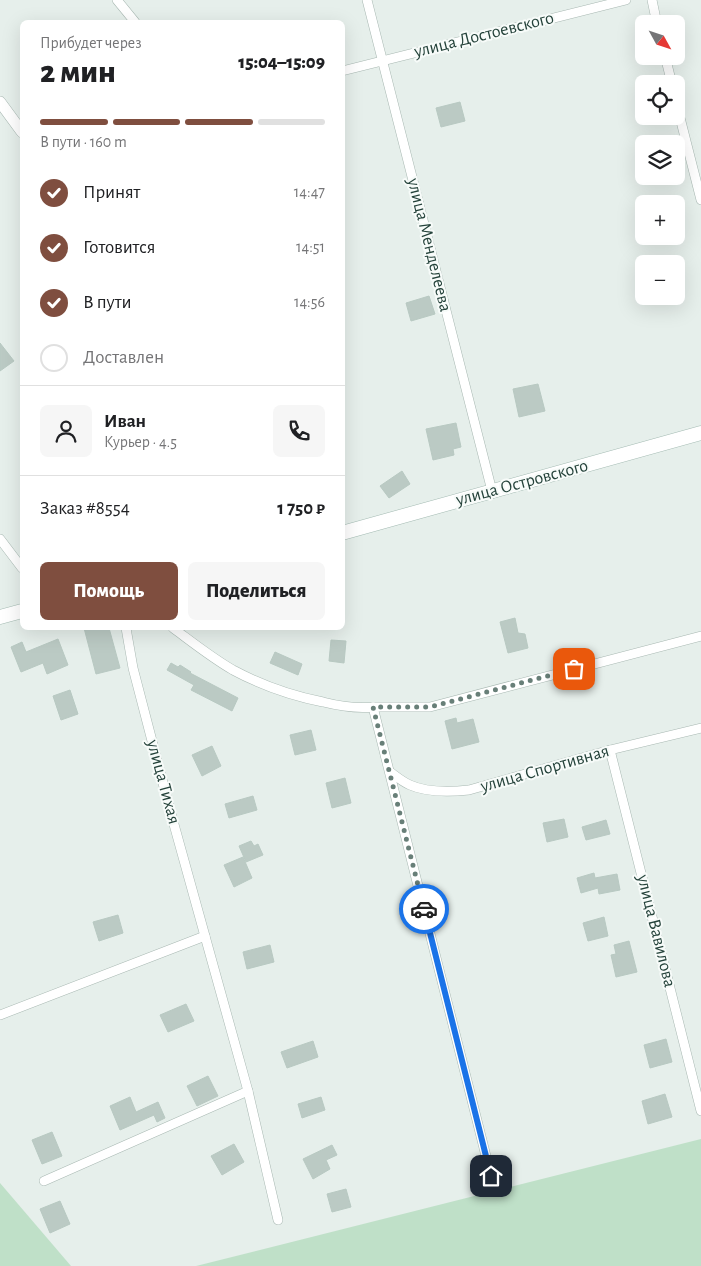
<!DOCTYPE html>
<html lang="ru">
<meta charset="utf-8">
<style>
body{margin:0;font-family:"Alegreya Sans",sans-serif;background:#f6f6f6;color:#202124;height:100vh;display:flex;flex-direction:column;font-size:19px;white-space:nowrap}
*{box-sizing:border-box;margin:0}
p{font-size:16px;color:#757577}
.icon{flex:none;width:28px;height:28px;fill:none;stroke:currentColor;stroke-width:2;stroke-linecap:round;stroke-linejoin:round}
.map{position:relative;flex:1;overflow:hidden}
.side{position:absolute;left:20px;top:20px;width:325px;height:610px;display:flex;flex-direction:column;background:#fff;border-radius:8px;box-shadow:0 5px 20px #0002}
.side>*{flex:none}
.needle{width:32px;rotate:130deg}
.controls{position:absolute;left:635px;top:15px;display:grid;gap:10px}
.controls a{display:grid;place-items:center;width:50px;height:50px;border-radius:8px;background:#fff;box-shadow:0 5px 20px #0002;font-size:25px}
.pin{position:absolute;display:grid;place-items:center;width:42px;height:42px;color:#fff;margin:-21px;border-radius:10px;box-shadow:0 2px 8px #0006}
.courier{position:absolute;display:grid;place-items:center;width:50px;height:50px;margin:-25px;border:4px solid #1a73e8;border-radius:50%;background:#fff;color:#222;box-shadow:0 1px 6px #0007}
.head em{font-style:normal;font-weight:800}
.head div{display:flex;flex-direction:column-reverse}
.head{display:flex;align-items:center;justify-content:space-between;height:85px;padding:0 20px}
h1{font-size:32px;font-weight:800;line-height:38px}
.bar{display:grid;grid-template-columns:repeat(4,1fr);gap:8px 5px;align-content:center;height:60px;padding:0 20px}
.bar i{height:6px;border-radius:4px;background:#e0e0e0}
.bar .active{background:#7f4e3f}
.bar p{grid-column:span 4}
.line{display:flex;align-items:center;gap:12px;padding:0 20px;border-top:1px solid #e0e0e0}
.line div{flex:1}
.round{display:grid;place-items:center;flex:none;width:52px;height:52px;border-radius:8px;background:#f6f6f6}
ol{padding:0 20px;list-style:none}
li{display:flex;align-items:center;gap:15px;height:55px}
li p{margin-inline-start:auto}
li .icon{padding:5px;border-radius:50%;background:#7f4e3f;color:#fff;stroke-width:4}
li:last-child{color:#757577}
li i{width:28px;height:28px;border:2px solid #e0e0e0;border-radius:50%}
.action{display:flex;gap:10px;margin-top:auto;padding:10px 20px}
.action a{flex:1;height:58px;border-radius:8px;background:#7f4e3f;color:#fff;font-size:20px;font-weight:800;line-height:58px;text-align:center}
.action a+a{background:#f6f6f6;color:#202124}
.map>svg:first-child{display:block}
.green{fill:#bfe0c8}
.building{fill:#bbcac4;stroke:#b8c9c2}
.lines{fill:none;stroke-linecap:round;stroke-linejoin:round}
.minor-casing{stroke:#a8b8b2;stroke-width:10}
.tertiary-casing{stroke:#a8b8b2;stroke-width:12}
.secondary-casing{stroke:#a4bbb3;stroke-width:15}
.minor{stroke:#fff;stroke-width:9}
.tertiary{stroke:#fff;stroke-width:11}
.secondary{stroke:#fff;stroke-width:14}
.done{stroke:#687f78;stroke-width:5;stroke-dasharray:0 9}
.route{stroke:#1a73e8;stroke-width:6}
.labels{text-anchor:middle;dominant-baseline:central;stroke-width:4;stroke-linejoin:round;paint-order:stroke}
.street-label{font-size:18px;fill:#24423a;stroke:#f7fbf9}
</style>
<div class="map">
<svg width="701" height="1266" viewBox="0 0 701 1266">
<rect width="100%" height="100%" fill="#e6efeb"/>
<g class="green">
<polygon points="701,1139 701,1266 196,1266"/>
<polygon points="0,1183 71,1266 0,1266"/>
</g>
<g class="building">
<polygon points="460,102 465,121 441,127 436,108"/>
<polygon points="429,296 435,314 411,321 406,303"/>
<polygon points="0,343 14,361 0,371"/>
<polygon points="538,384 545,411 519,417 513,389"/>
<polygon points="456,423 461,447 453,449 454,455 433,460 426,429"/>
<polygon points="402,471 410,484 389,498 380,486"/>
<polygon points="515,618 518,633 525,634 528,648 508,653 500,622"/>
<polygon points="84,628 109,628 120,668 96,674"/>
<polygon points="58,639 68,665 47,674 43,663 21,672 11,647 22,642 26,652"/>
<polygon points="331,640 346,641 344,663 329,661"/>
<polygon points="275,652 302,664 298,675 270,663"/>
<polygon points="171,663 178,667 180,665 191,672 190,673 238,698 232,711 191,690 194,685 167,670"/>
<polygon points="70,690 78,714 61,720 53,696"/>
<polygon points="456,718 457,723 473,719 479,742 452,749 445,721"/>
<polygon points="311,730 316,750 295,755 290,735"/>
<polygon points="212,746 221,766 202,776 192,755"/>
<polygon points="345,778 351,803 332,808 326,783"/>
<polygon points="253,796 257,810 229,818 225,804"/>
<polygon points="564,819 568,837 547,842 543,823"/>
<polygon points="606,820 610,834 586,840 582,827"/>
<polygon points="251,841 254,846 258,844 263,855 246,862 239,846"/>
<polygon points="243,857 252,878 234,887 224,865"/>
<polygon points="594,873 595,878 617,874 620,890 599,894 598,888 581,893 577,878"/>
<polygon points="118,915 123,933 99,941 93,922"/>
<polygon points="604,917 608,936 588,941 583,923"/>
<polygon points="629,941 637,972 616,977 611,955 616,954 614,945"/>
<polygon points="270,945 274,962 247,969 243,952"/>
<polygon points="186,1004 194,1021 168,1032 160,1015"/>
<polygon points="666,1039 672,1062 650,1068 644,1045"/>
<polygon points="313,1041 318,1057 287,1068 281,1052"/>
<polygon points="208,1076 218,1096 197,1106 187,1086"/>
<polygon points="665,1094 672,1117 648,1124 642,1101"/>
<polygon points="130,1097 136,1112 158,1102 165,1118 157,1122 154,1115 120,1130 110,1106"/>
<polygon points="321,1097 325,1110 302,1118 298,1104"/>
<polygon points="52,1132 62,1156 42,1164 32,1140"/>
<polygon points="234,1144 244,1162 222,1175 211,1156"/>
<polygon points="332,1145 337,1155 326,1160 330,1169 313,1179 303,1159"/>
<polygon points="346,1189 351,1207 332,1212 327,1194"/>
<polygon points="60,1201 70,1224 50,1233 40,1209"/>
</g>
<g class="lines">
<g class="minor-casing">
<g id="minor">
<polyline points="117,0 135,22"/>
<polyline points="367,0 492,491"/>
<polyline points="652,0 657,24"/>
<polyline points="665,56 672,84"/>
<polyline points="342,71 626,0"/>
<polyline points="676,102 701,200"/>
<polyline points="0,539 22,568"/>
<polyline points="126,628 133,668 170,810 248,1091 278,1220"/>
<path d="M173,628C192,642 212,658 233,670C261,685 292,696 323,702C339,706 356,709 373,707L491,1176"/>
<polyline points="373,707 430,707 701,636"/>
<polyline points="610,750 701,1111"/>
<path d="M390,772C397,777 403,782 410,785C428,793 450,792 469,790L610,750L701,728"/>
<polyline points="0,1015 205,936"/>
<polyline points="44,1181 248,1091"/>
</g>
</g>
<g class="tertiary-casing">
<polyline id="tertiary" points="0,102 22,132"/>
</g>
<g class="secondary-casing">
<g id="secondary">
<polyline points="342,533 701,433"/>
<polyline points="0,617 22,611"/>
</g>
</g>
<use href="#minor" class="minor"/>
<use href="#tertiary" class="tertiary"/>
<use href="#secondary" class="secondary"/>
</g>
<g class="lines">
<polyline class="done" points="424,909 373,707 430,707 574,669"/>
<polyline class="route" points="424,909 491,1176"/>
</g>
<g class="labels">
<g class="street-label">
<text transform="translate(484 35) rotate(-14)">улица Достоевского</text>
<text transform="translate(429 245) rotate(76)">улица Менделеева</text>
<text transform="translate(522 483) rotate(-15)">улица Островского</text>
<text transform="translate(545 769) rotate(-16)">улица Спортивная</text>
<text transform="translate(163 782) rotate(75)">улица Тихая</text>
<text transform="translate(656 931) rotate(76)">улица Вавилова</text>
</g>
</g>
</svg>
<div class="controls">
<a><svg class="needle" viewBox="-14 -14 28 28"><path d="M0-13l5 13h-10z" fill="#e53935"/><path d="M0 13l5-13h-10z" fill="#757577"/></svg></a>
<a><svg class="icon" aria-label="locate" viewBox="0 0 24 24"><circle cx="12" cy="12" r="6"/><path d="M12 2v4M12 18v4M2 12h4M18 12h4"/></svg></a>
<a><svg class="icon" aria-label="layers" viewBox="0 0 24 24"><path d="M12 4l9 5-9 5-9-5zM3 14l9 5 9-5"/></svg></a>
<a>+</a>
<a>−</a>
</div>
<div class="pin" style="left:574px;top:669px;background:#ea580c"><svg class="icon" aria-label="bag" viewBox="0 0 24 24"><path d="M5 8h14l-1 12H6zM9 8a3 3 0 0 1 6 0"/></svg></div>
<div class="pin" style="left:491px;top:1176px;background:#1f2937"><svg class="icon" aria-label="home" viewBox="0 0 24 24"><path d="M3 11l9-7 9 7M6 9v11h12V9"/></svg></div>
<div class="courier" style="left:424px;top:909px"><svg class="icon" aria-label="car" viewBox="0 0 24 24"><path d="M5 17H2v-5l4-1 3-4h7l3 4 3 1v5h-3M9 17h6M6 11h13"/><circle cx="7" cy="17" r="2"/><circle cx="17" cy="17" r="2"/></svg></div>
<section class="side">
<div class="head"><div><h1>2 мин</h1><p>Прибудет через</p></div><em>15:04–15:09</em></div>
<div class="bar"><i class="active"></i><i class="active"></i><i class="active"></i><i></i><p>В пути · 160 m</p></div>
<ol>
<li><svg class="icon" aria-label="check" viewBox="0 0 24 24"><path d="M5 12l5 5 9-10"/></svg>Принят<p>14:47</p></li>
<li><svg class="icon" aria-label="check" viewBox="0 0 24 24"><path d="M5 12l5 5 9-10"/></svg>Готовится<p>14:51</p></li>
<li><svg class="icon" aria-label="check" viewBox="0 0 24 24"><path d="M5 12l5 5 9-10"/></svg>В пути<p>14:56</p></li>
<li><i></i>Доставлен</li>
</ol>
<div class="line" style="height:90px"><a class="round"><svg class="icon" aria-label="person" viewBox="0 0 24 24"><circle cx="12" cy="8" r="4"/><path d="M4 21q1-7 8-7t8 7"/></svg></a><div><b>Иван</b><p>Курьер · 4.5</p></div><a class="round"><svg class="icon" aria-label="phone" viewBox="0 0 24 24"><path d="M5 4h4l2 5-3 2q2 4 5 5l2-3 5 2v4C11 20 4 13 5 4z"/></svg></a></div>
<div class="line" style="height:65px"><div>Заказ #8554</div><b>1 750 ₽</b></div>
<div class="action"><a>Помощь</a><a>Поделиться</a></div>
</section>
</div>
